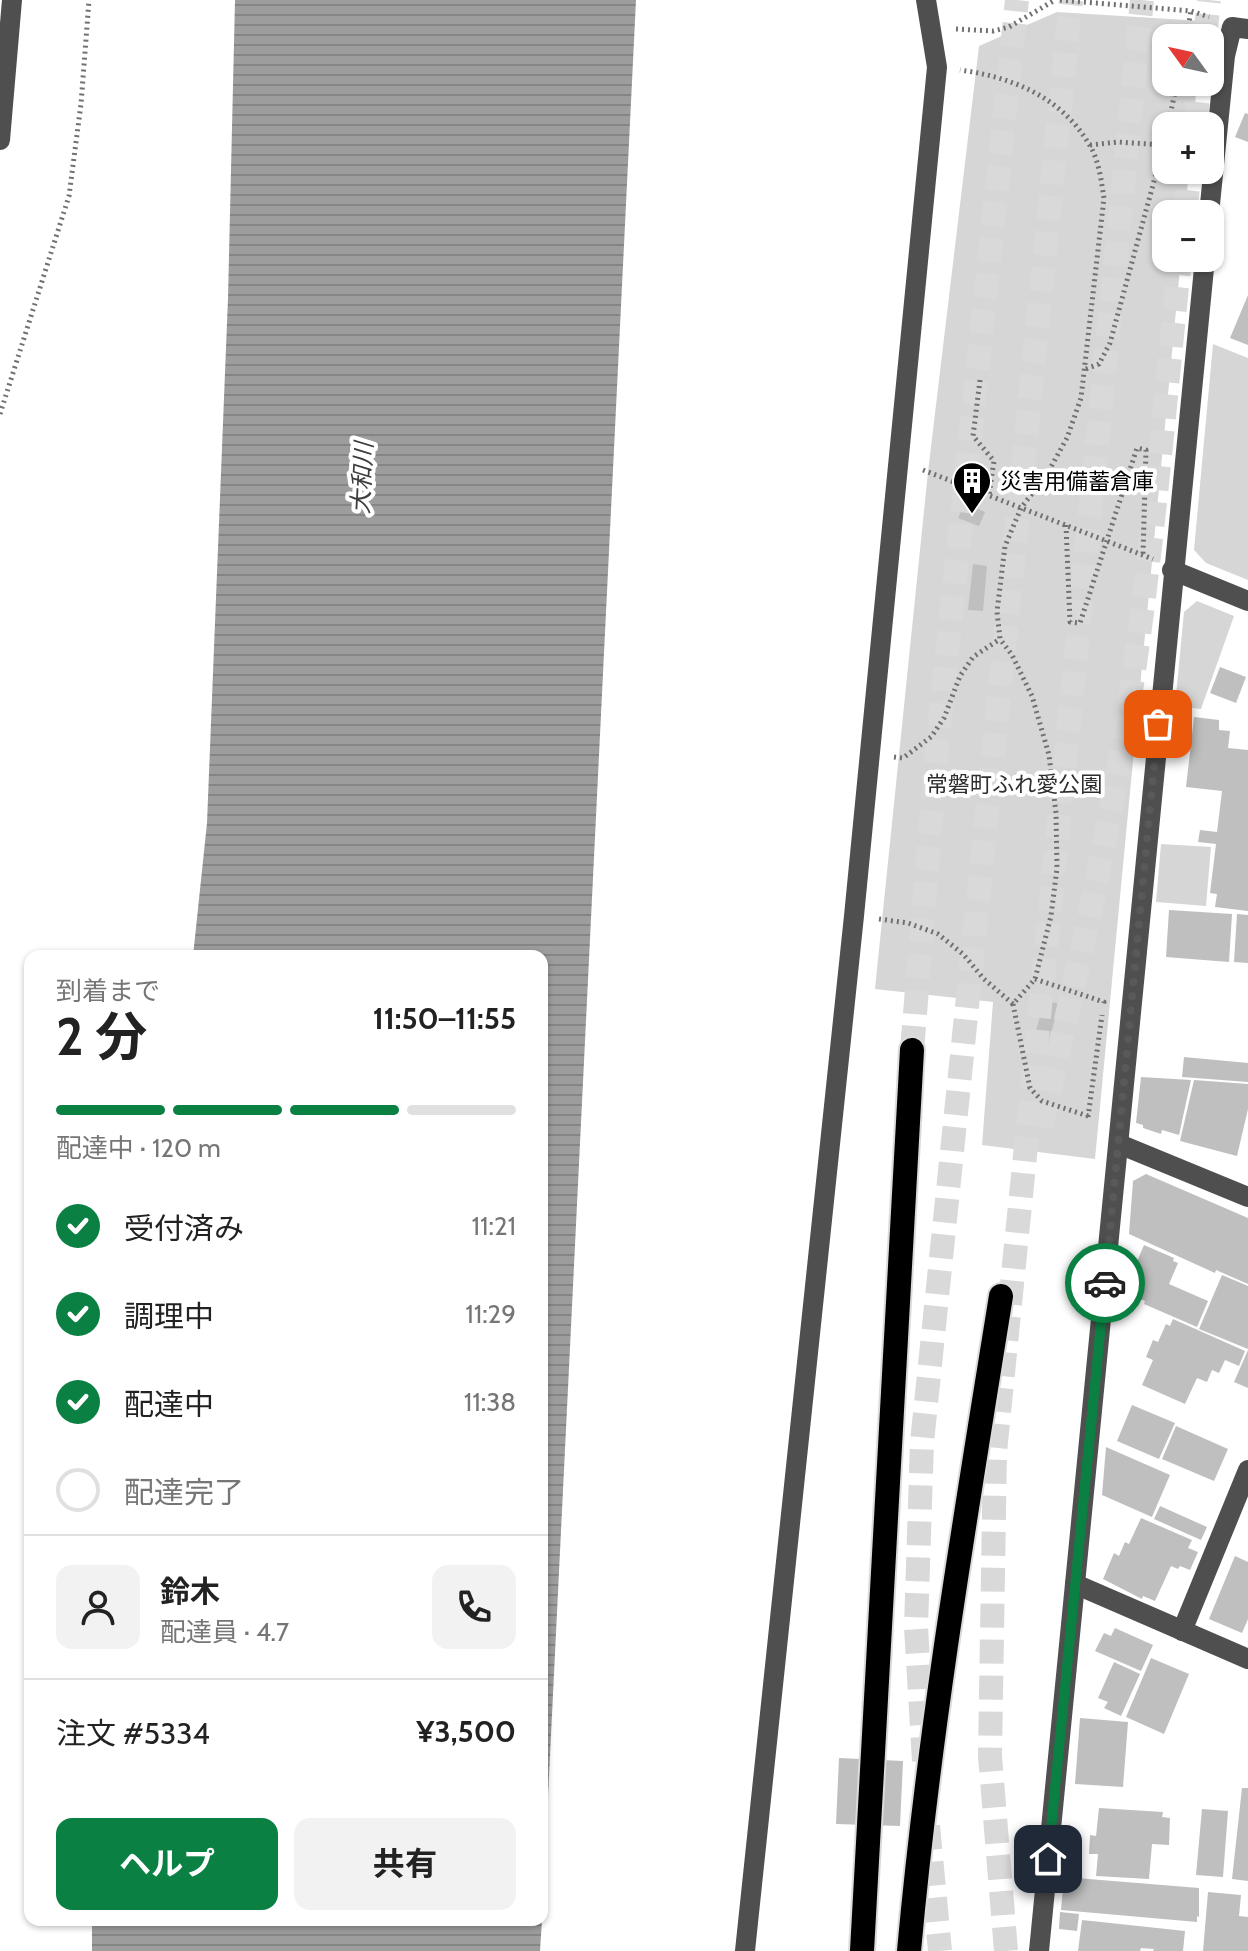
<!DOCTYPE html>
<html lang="ja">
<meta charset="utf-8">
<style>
body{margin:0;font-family:Cabin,"Noto Sans JP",sans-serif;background:#f2f2f2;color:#222;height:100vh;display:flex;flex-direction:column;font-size:30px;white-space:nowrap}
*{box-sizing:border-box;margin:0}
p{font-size:26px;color:#767676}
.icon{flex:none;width:44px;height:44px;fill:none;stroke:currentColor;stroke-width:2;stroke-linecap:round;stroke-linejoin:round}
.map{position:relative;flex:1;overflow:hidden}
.drawer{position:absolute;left:24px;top:950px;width:524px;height:976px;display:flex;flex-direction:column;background:#fff;border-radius:16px;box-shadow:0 2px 6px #0004}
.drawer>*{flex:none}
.needle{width:52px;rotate:303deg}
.controls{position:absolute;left:1152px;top:24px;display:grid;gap:16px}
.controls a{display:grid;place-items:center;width:72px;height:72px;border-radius:16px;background:#fff;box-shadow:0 2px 6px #0004;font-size:40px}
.pin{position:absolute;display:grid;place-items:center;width:68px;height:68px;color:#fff;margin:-34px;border-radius:16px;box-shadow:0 4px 12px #0006}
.courier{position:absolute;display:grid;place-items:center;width:80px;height:80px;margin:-40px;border:6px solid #0b8043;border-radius:50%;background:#fff;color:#222;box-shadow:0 2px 10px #0007}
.summary em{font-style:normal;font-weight:700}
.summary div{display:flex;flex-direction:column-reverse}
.summary{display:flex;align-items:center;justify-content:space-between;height:136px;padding:0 32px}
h1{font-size:52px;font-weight:700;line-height:60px}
.bar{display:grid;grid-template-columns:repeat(4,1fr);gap:12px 8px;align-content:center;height:96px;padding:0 32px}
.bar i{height:10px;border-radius:6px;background:#e0e0e0}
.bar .active{background:#0b8043}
.bar p{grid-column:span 4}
.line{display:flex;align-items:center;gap:20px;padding:0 32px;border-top:2px solid #e0e0e0}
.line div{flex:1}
.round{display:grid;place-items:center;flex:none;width:84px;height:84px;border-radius:16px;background:#f2f2f2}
ol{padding:0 32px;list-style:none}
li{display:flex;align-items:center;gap:24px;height:88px}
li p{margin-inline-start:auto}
li .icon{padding:8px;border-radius:50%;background:#0b8043;color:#fff;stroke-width:4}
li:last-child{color:#767676}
li i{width:44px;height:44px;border:4px solid #e0e0e0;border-radius:50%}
.primary-button{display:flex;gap:16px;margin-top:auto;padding:16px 32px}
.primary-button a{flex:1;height:92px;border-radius:16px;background:#0b8043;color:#fff;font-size:32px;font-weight:700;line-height:92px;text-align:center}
.primary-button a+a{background:#f2f2f2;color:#222}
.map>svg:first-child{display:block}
.green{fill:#d6d6d6}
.water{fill:url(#water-rules)}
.building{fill:#bfbfbf}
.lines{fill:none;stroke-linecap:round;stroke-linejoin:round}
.highway-tunnel{stroke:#d9d9d9;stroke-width:24;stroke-dasharray:24 12;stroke-linecap:butt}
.highway-casing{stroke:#dbdbdb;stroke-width:28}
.path{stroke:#717171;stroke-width:5;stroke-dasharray:2 4;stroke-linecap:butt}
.minor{stroke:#4f4f4f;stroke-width:20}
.highway{stroke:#000;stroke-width:24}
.done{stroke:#595959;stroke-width:8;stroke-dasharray:0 14.4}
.route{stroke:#0b8043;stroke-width:10}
.labels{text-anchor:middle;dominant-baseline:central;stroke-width:8;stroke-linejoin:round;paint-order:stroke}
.poi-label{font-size:22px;fill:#000;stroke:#fff;text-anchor:start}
.park-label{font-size:22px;fill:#2d2d2d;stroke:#fff}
.water-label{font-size:24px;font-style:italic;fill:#3e3e3e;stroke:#fff}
</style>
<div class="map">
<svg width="1248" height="1951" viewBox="0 0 1248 1951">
<defs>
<pattern id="water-rules" width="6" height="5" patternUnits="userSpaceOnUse" patternTransform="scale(2)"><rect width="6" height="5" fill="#9d9d9d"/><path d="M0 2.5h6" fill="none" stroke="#858585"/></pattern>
</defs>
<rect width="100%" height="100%" fill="#fff"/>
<g class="green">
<polygon points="1057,12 1202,21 1201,38 1166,38 1166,82 1197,82 1193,126 1166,126 1166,170 1189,170 1185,214 1166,214 1166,258 1181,258 1095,1159 982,1145 993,1002 875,989 928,472 979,46"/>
<polygon points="1213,344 1248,358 1248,580 1206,563 1194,550"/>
<polygon points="1197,601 1234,616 1201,709 1175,706 1184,612"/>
<polygon points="1161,844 1211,847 1206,906 1156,902"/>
</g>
<g class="water">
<polygon points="235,0 636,0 542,1919 542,956 193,956 207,823 228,298"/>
<polygon points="92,1920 542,1920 540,1951 92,1951"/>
</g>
<g class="building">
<polygon points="1245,113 1248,114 1248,142 1235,137"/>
<polygon points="1248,295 1248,345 1230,338"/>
<polygon points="965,503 985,512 979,526 958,518"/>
<polygon points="973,564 987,566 983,611 968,610"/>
<polygon points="1220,667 1246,677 1236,703 1210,693"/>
<polygon points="1194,717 1219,720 1219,730 1230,731 1228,748 1248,750 1248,911 1215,907 1217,894 1210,893 1216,844 1198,842 1200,830 1217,832 1222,791 1186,787"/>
<polygon points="1169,910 1232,914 1229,962 1166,957"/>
<polygon points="1237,914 1248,915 1248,963 1234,962"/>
<polygon points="1045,1000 1059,1004 1047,1048 1032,1044"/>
<polygon points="1184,1057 1248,1063 1248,1082 1182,1077"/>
<polygon points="1141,1077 1191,1080 1179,1135 1162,1130 1161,1134 1143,1128 1143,1125 1136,1123"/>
<polygon points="1194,1080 1248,1084 1248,1109 1237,1156 1180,1141"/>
<polygon points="1146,1174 1248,1218 1248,1284 1216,1270 1215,1273 1129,1234 1133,1181"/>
<polygon points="1144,1245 1174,1258 1173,1261 1178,1263 1169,1284 1208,1301 1197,1327 1144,1304 1145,1301 1124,1292"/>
<polygon points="1222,1275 1248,1286 1248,1349 1199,1329"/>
<polygon points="1173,1319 1245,1351 1239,1366 1225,1360 1219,1373 1212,1370 1207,1382 1197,1378 1185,1404 1142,1385 1153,1360 1146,1357 1153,1340 1158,1342 1166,1324 1170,1326"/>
<polygon points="1248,1350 1248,1388 1234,1382"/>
<polygon points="1132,1405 1175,1423 1159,1459 1117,1441"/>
<polygon points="1176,1426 1228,1449 1214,1481 1162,1459"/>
<polygon points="1106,1447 1170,1475 1152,1517 1102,1495"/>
<polygon points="1160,1506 1207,1527 1201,1540 1154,1519"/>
<polygon points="1141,1518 1192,1540 1188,1548 1198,1552 1190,1570 1180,1566 1178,1569 1171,1566 1155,1601 1143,1596 1142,1599 1103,1579 1114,1553 1119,1556 1125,1542 1129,1544"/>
<polygon points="1235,1556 1248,1562 1248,1619 1242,1633 1209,1619"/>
<polygon points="1115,1628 1153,1645 1141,1671 1095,1651 1104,1633 1111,1636"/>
<polygon points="1151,1658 1189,1674 1164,1734 1126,1717"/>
<polygon points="1114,1662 1140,1674 1121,1716 1104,1708 1108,1702 1098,1698"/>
<polygon points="1080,1718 1128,1722 1123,1787 1075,1784"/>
<polygon points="839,1758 903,1761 900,1826 836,1824"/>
<polygon points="1242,1788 1248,1788 1248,1881 1232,1879"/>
<polygon points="1099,1808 1163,1812 1162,1817 1170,1818 1169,1845 1152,1844 1149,1879 1096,1876 1098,1854 1089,1854 1090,1835 1096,1836"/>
<polygon points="1202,1809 1228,1811 1223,1877 1196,1875"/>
<polygon points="1064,1877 1199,1888 1199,1917 1197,1916 1197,1922 1061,1910"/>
<polygon points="1208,1892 1241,1895 1239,1916 1248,1917 1248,1951 1203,1951"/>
<polygon points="1060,1912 1079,1914 1077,1931 1059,1929"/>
<polygon points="1082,1920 1185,1931 1183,1951 1153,1951 1154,1949 1141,1948 1140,1951 1078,1951"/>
</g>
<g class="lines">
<g class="highway-tunnel">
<polyline points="1205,38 1209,0"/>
<polyline points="1195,126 1200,82"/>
<polyline points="1185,214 1190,170"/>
<polyline points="912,1050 937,746 1017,0"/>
<path d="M1041,1127C1071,999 1101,871 1123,741C1150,581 1163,419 1180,258"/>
<polyline points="924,1761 916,1627 922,1442 1071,0"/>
<polyline points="928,1826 940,1951"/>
<polyline points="1006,1951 990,1756 995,1452 1142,0"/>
</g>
<g class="highway-casing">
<g id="highway">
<polyline points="862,1951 912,1050"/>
<path d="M909,1951C929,1731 966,1513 1001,1296"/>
</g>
</g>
<g class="path">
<polyline points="1060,0 1191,11 1209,17"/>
<polyline points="956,29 993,31 1009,27 1055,0"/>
<polyline points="1186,38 1191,11"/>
<polyline points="1168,126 1177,82"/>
<polyline points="1090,145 1118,142 1164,145"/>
<polyline points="1086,369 1099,364 1110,343 1166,137"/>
<polyline points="980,380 973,436 994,461 989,495"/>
<polyline points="0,414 69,196 81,104 89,0"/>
<polyline points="923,470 1153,559"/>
<polyline points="1066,525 1070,622 1080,623 1137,448 1146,450 1143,554"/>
<polyline points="894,757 903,758 931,737 944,718 960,676 973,657 1000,639"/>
<path d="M879,919L908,923L938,934L963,954L984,979L1013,1004L1035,979L1051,916L1057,868L1056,813L1049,755L1032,696L1012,655L1000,639L997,612L1005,546L1021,508L1047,474L1067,438L1081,398L1104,198C1101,180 1099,160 1089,144C1061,97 1012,77 960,70"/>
<polyline points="1035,979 1104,1002 1103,1005"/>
<polyline points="1013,1004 1030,1088 1042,1101 1091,1117"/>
<polyline points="1088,1117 1102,1015"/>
</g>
<g class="minor">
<polyline points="0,140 12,0"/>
<polyline points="1209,214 1225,56 1232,27 1248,29"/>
<polyline points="1172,570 1248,601"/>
<polyline points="1119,1144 1248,1197"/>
<polyline points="1075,1584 1248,1659"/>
<polyline points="1182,1631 1248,1470"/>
<polyline points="745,1951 854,916 937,67 926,0"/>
<polyline points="1039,1951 1205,258"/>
</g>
<use href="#highway" class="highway"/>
</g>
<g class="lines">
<polyline class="done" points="1105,1283 1158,724"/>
<polyline class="route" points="1048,1859 1105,1283"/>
</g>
<defs>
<g id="building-pin" transform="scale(2)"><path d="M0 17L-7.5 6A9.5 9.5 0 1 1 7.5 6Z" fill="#000" stroke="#fff"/><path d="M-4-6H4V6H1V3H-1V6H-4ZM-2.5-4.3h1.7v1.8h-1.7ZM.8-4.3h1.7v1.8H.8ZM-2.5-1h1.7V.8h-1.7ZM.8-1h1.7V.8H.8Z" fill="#fff"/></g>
</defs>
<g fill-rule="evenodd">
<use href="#building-pin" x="972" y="481"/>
</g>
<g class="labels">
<g class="poi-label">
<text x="1000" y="481">災害用備蓄倉庫</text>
</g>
<g class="park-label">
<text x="1014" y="784">常磐町ふれ愛公園</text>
</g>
<g class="water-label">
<text transform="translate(362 478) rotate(-87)">大和川</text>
</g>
</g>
</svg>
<div class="controls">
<a><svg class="needle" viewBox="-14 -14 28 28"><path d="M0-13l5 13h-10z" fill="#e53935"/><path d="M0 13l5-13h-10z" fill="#767676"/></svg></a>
<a>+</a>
<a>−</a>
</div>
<div class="pin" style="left:1158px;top:724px;background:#ea580c"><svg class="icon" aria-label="bag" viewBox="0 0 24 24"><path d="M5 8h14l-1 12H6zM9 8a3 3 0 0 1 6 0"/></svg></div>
<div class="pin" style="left:1048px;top:1859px;background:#1f2937"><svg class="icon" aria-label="home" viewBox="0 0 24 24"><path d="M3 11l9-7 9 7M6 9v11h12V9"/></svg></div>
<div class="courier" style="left:1105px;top:1283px"><svg class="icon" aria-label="car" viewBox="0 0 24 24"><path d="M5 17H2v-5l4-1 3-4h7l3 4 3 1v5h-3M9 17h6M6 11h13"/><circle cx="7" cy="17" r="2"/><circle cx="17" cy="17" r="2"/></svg></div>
<section class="drawer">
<div class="summary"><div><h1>2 分</h1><p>到着まで</p></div><em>11:50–11:55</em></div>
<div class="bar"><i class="active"></i><i class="active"></i><i class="active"></i><i></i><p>配達中 · 120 m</p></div>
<ol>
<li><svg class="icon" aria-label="check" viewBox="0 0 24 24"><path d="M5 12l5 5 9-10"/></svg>受付済み<p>11:21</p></li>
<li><svg class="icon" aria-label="check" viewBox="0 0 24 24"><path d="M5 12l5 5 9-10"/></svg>調理中<p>11:29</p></li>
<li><svg class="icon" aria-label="check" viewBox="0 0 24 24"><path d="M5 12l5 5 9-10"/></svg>配達中<p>11:38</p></li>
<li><i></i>配達完了</li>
</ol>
<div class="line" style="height:144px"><a class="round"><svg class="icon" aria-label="person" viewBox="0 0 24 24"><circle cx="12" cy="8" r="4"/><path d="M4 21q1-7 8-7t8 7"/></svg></a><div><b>鈴木</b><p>配達員 · 4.7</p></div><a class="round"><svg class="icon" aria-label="phone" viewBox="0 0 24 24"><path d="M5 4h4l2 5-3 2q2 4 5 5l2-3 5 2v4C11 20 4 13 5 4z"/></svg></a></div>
<div class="line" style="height:104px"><div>注文 #5334</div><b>¥3,500</b></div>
<div class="primary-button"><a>ヘルプ</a><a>共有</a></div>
</section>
</div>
